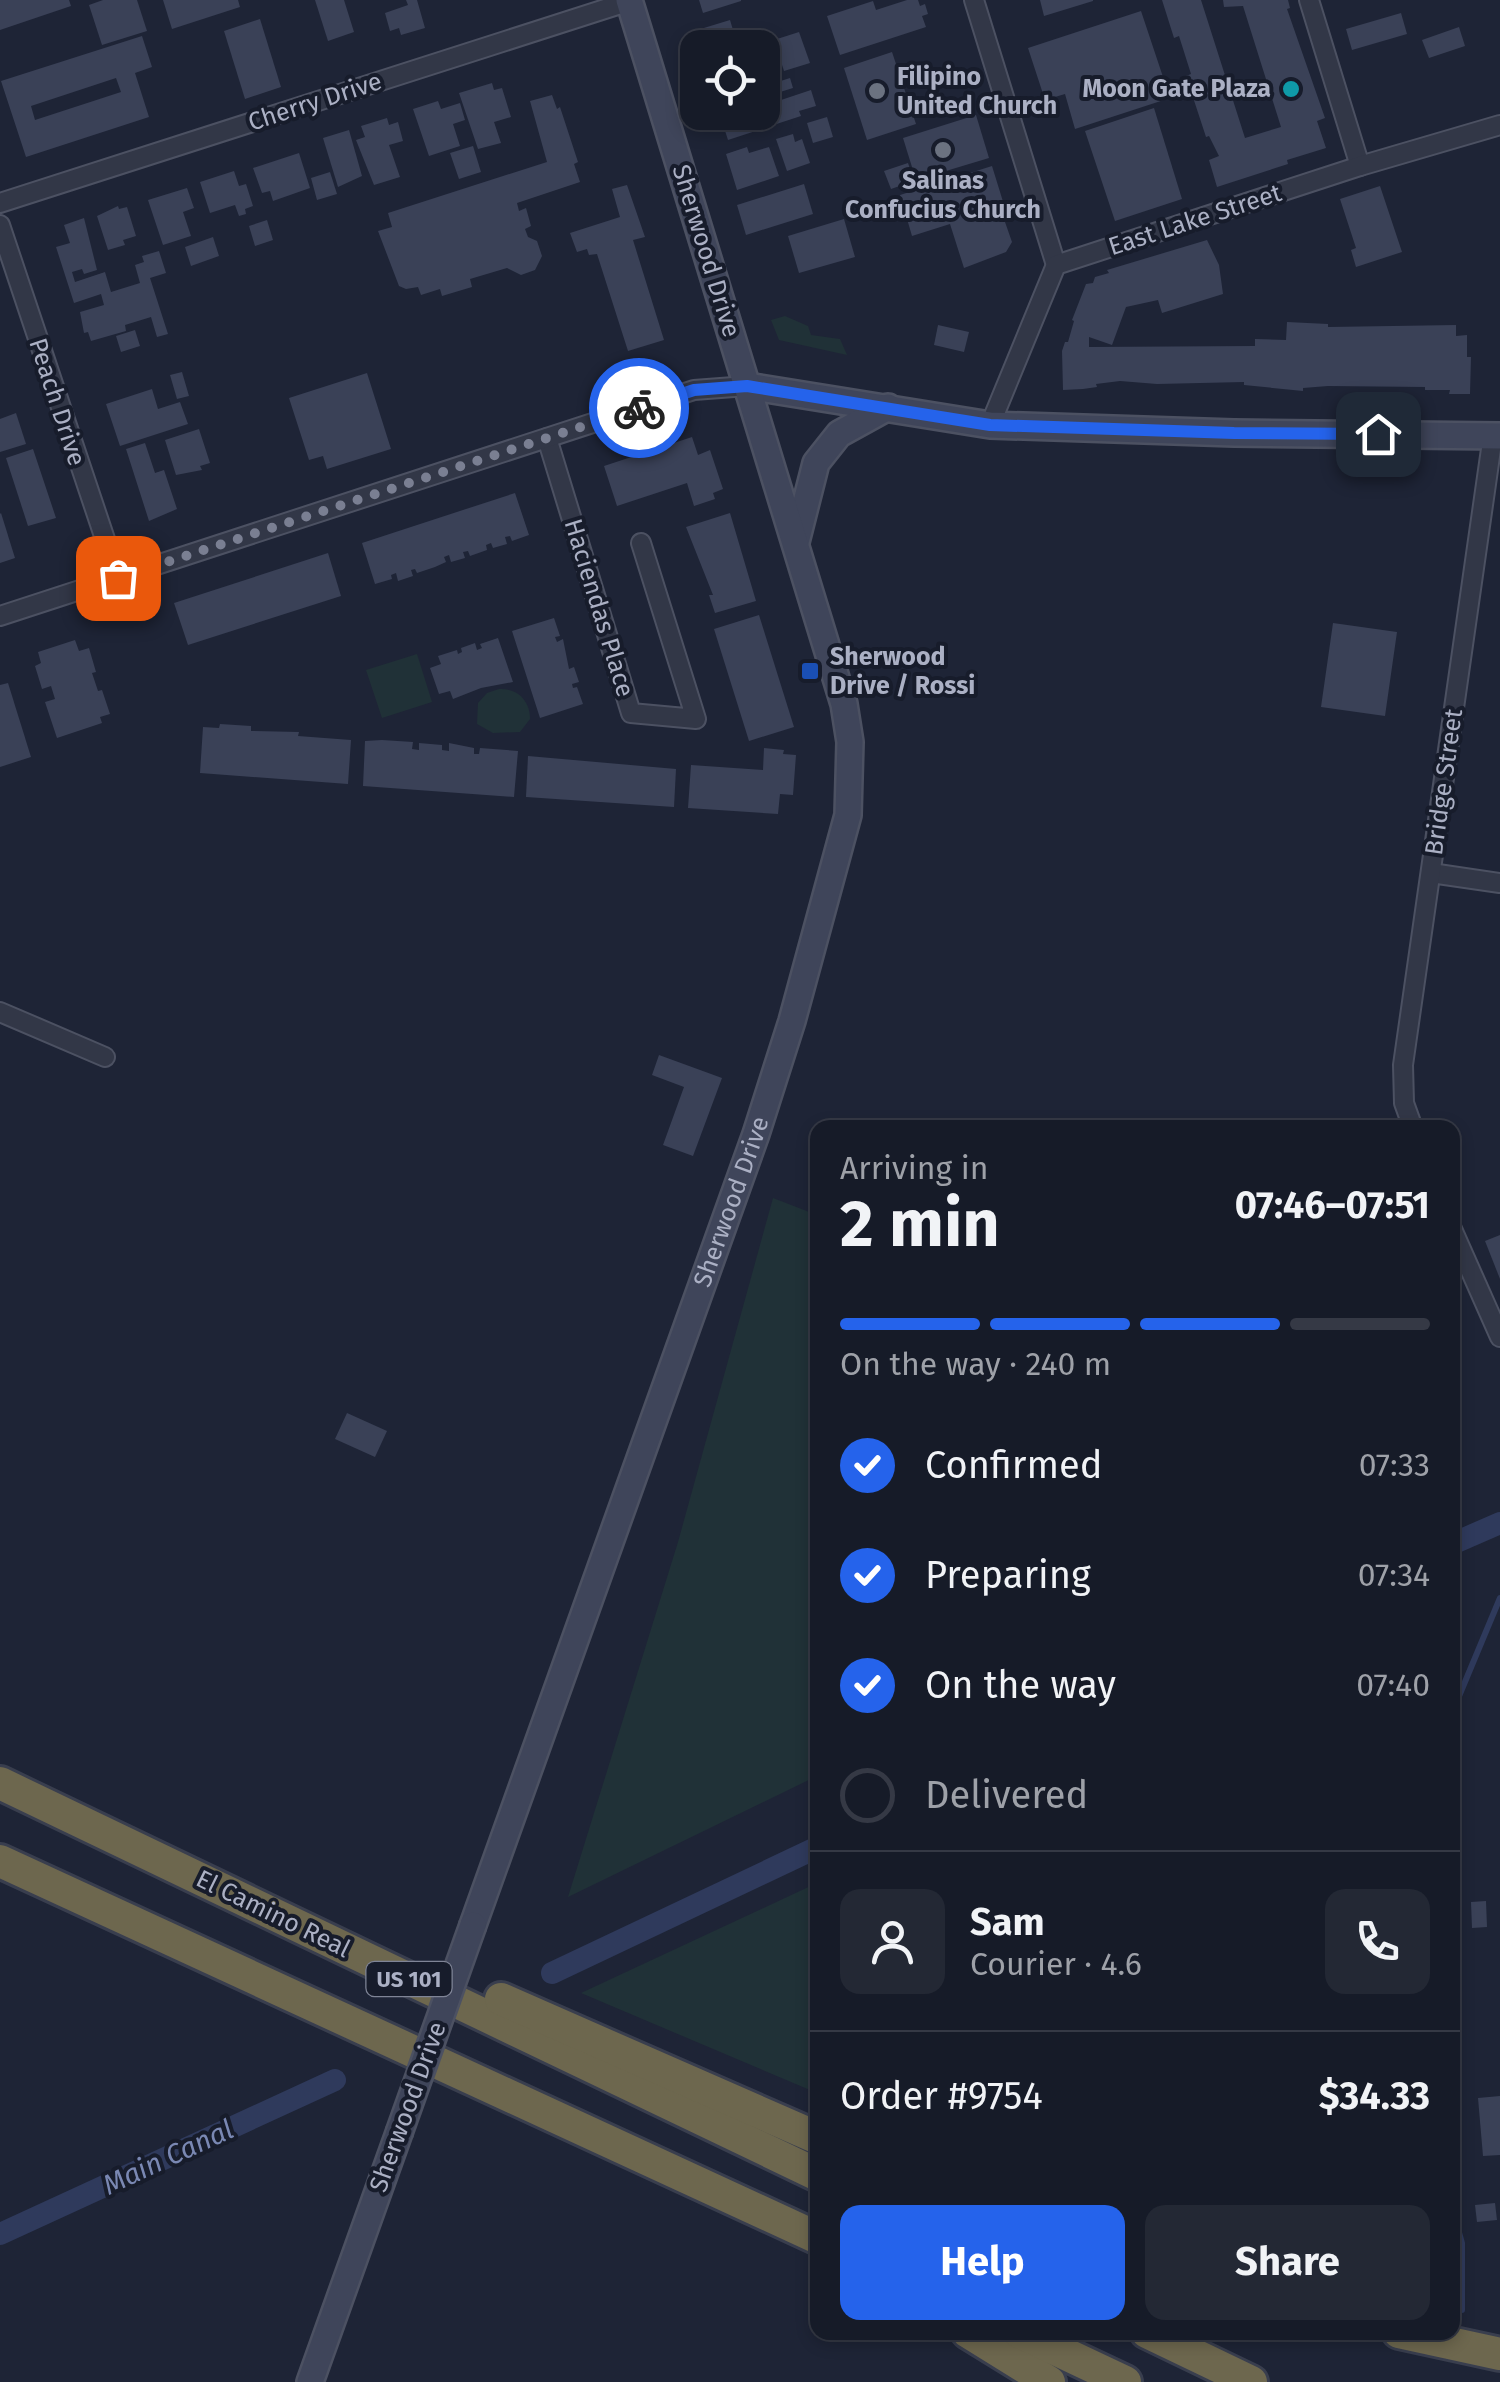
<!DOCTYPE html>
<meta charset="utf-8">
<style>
body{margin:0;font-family:"Fira Sans",sans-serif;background:#232834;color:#f1f3f6;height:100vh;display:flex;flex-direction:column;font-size:38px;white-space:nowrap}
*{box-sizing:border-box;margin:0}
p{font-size:32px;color:#9ea1a8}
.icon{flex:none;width:55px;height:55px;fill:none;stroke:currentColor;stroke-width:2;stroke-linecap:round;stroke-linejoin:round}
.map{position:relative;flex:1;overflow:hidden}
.panel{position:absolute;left:810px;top:1120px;width:650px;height:1220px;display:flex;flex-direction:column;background:#161b28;border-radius:20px;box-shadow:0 5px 15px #0003,0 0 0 2px #353945}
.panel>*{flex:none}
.tools{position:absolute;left:680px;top:30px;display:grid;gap:20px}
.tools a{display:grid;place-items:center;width:100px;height:100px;border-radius:20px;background:#161b28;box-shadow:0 5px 15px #0003,0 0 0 2px #353945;font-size:50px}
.pin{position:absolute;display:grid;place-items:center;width:85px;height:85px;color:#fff;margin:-42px;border-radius:20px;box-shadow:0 5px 15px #0006}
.courier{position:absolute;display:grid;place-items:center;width:100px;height:100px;margin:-50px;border:8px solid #2563eb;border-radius:50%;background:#fff;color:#222;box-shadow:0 2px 12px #0007}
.headline em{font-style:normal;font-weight:700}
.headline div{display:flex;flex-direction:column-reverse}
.headline{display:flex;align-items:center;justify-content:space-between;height:170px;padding:0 30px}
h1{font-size:65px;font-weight:700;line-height:75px}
.bar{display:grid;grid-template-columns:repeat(4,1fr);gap:15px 10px;align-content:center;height:120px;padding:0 30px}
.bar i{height:12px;border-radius:8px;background:#353945}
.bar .current{background:#2563eb}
.bar p{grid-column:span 4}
.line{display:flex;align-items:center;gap:25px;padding:0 30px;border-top:2px solid #353945}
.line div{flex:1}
.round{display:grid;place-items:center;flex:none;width:105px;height:105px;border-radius:20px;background:#232834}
ol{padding:0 30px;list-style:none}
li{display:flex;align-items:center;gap:30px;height:110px}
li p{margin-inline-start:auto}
li .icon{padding:10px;border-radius:50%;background:#2563eb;color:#fff;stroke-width:4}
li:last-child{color:#9ea1a8}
li i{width:55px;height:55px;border:5px solid #353945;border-radius:50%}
.primary-button{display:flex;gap:20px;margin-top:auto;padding:20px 30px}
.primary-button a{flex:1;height:115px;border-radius:20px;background:#2563eb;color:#fff;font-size:40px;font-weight:700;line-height:115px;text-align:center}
.primary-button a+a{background:#232834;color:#f1f3f6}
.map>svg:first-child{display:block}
.green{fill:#203137}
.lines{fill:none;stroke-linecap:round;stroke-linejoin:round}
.stream{stroke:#2f3a5c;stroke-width:6}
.canal{stroke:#2f3a5c;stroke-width:22}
.building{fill:#3a4157;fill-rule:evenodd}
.street-casing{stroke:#4c5162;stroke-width:22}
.secondary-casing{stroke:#4c5162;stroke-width:30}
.highway-casing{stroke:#393e4e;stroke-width:38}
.street{stroke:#323747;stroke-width:18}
.secondary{stroke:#3f455a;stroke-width:25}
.highway{stroke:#6d674e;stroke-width:32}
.secondary-bridge-casing{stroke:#4c5162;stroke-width:30;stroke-linecap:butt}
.secondary-bridge{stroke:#3f455a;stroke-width:25}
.done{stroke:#7a7f92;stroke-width:10;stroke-dasharray:0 18}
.route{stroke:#2563eb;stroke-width:12}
.culture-dot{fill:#0f9aa8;stroke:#171c2b;stroke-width:4}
.worship-dot{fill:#6b7280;stroke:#171c2b;stroke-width:4}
.transit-dot{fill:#1a4fb4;stroke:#171c2b;stroke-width:4}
.labels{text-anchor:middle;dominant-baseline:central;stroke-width:8;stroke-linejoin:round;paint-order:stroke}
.shield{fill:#171c2b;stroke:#7f8496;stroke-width:2.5}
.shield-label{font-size:22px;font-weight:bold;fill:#abb0c4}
.poi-label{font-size:25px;font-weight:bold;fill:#abb0c4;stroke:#171c2b;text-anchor:start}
.street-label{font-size:25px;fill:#abb0c4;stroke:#171c2b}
.water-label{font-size:28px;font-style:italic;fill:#7a88b3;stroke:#171c2b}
</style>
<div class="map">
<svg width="1500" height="2382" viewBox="0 0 1500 2382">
<rect width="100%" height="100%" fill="#1e2436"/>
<g class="green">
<polygon points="785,316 808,326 811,335 840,339 847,355 779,340 771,320"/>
<polygon points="417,654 432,702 382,718 366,670"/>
<path d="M499,689C518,688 530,701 530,719L520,732L493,733L477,724L478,703L487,693Z"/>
<polygon points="773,1198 817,1215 817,1776 568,1897 678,1542"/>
<polygon points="817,1883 817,2093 581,1993"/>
</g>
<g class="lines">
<g class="stream">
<polyline points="1452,1713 1500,1598"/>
<polyline points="1452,2208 1462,2243 1462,2310"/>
</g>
<g class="canal">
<polyline points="1452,1544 1500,1523"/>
<polyline points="552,1973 818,1847"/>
<polyline points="0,2234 335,2080"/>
</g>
</g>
<g class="building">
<polygon points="0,0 69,0 71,6 0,30"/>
<polygon points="103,0 137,0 147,31 102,45 89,5"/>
<polygon points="163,0 238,0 240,7 172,29"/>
<polygon points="315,0 344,0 354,32 328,41"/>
<polygon points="406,0 417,0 425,28 401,35 399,28 390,31 385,13 408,5"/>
<polygon points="699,0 741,0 741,1 703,13"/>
<polygon points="907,0 918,0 920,6 925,4 928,14 922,16 926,27 840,55 827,16 873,1 876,10"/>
<polygon points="1040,0 1093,0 1093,1 1044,16"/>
<polygon points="1162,0 1201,0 1245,138 1281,127 1243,6 1224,7 1223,0 1288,0 1290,8 1287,9 1325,118 1317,121 1326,148 1287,160 1288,164 1217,187 1209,160 1219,156 1209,136 1206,137 1186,76 1191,74 1179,36 1174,38"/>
<polygon points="1141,11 1170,98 1075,129 1065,94 1045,100 1028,48"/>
<polygon points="1401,13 1407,34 1352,50 1346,29"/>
<polygon points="260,19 281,87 245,99 224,31"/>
<polygon points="730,20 736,40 712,48 699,48 694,31"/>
<polygon points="1459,27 1465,46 1429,58 1422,40"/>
<polygon points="799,32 810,63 784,71 774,40"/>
<path d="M142,36L152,67L135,73L149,117L26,157L1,81ZM116,78L121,92L35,120L31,106Z"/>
<polygon points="892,52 916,124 867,140 844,68"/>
<polygon points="790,78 793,88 764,97 762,87"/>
<polygon points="492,83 494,90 502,88 511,117 494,122 501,143 478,149 459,93"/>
<polygon points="811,90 816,106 799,111 801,116 728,140 719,112 757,112 758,117 765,114 763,106"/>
<polygon points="552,95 557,109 560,107 578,162 574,164 580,182 517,203 519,211 526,208 531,226 525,229 528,237 537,241 542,256 535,270 521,275 507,268 470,279 472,287 442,296 440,289 421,295 418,287 406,289 399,286 378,231 392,227 388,213 547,162 530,101"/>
<polygon points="438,101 441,109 460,103 465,120 453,124 460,146 429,156 413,109"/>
<polygon points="1154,108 1182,199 1115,221 1085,131"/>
<polygon points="976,115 989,158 916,180 903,138"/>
<polygon points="827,117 833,137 813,143 807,123"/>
<polygon points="387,118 389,125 398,122 403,141 389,145 400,177 374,185 356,140 365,137 361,126"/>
<polygon points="349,130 362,176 338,187 323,138"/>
<polygon points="793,134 795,142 802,139 810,163 787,171 776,139"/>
<polygon points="473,146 481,172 459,179 450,153"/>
<polygon points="747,147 749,153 769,147 779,176 737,190 726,154"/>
<polygon points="299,153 310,188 273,201 270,191 262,193 253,168"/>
<polygon points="908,163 914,181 891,189 884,171"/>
<polygon points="992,166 1009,221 1005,222 1012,242 1006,252 964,268 950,224 912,236 900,195"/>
<polygon points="234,171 239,186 246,184 253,206 245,209 246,214 239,216 235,205 210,213 200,182"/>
<polygon points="330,172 337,194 317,200 311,178"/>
<polygon points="804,184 813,214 746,235 737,205"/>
<polygon points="627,185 645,237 633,240 664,340 628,351 597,254 589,255 587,249 577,252 570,233 620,217 612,189"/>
<polygon points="1380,186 1402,252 1356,267 1351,250 1356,248 1340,199"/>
<polygon points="187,188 194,208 183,212 191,236 163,245 148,200"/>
<polygon points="118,206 119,209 127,207 136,236 123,240 125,245 108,250 97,216"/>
<polygon points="84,218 97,270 84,274 82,269 72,272 75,282 105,272 111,292 140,283 135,265 144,262 142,256 159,251 166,273 150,278 168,334 157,337 151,317 125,325 126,331 91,341 88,332 84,333 80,312 104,305 101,294 74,303 56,247 70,243 64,225"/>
<polygon points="844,219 855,257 799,273 788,236"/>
<polygon points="267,220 273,240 255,246 249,226"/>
<polygon points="213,237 219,256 191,266 185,247"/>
<polygon points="1207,240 1219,265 1223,294 1162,313 1158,300 1126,307 1112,345 1089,337 1089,347 1255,346 1255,339 1286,340 1287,322 1328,324 1328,327 1456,325 1456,336 1467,335 1467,357 1471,357 1470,394 1449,394 1450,390 1425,390 1425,387 1328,386 1303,388 1303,391 1244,385 1244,382 1157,384 1120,381 1096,384 1097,387 1083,389 1063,390 1062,351 1065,342 1068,342 1074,321 1072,320 1086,284 1093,283 1095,277 1109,273 1107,270"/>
<polygon points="938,325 969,332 964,352 934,345"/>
<polygon points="135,330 140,346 121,352 116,336"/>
<polygon points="182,372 189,396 177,399 170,375"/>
<polygon points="367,373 391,449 327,469 323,456 309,460 289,398"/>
<polygon points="152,389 158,409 180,402 188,424 120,446 106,404"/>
<polygon points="16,413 26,444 0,452 0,419"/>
<polygon points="199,429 210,463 200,466 202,470 176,475 165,440"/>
<polygon points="692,437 698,455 710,450 723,489 713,493 715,499 694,506 687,483 617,506 604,466"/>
<polygon points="145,443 155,473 164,470 177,509 149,521 126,449"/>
<polygon points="33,449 56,518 28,526 6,458"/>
<polygon points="515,493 529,535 512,541 510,536 505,537 507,544 493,548 491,543 486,545 487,550 470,556 468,551 463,552 465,558 451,562 449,555 444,557 446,562 435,567 417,573 415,569 411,570 413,576 398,581 396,573 391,575 392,579 375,584 362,543"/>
<polygon points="1,513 15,558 0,563 0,514"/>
<polygon points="730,513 756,601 715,613 709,595 713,595 686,527"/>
<polygon points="328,553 341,596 188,645 174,603"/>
<polygon points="759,615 794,727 749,741 714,629"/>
<polygon points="554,618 560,636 555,637 557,642 563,639 569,669 574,667 579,682 572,684 573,688 577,687 583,704 540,718 512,631"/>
<polygon points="1333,623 1397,632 1385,716 1321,707"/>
<polygon points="498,638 513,682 481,688 453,699 450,691 439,694 430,668 441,664 438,656 457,650 458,654 462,652 461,648 475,643 477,650 482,648 480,644"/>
<polygon points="75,640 79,651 89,648 96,672 92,673 98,691 102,690 110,714 100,717 102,723 57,738 45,702 55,699 51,686 42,689 35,666 41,663 38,652"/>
<polygon points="8,683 31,757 0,767 0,685"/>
<polygon points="220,724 251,726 251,731 299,732 298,736 351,740 348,784 200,773 203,727 219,728"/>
<polygon points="382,740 413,742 412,749 419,750 419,743 442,745 442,750 449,751 449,743 474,748 474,754 479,754 480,748 518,751 514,797 363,786 365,741"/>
<polygon points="764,748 784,750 783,754 796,755 793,795 780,794 778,814 688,808 691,765 763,770"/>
<polygon points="528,756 676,769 674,807 526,797"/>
<polygon points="659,1055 722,1078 693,1156 663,1145 684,1087 652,1075"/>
<polygon points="1500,1235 1500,1279 1485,1241"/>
<polygon points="347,1413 387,1431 375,1457 335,1439"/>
<polygon points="1486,1901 1487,1927 1472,1928 1471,1902"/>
<polygon points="1500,2096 1500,2155 1483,2156 1478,2098"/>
<polygon points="1495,2203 1497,2220 1477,2222 1475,2205"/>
</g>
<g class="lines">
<g class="street-casing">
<g id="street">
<polyline points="974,0 1056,265"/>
<polyline points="1309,0 1360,166"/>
<polyline points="0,203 630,1"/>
<polyline points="0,225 118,578"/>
<polyline points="990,425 1056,265 1360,166 1500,125"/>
<polyline points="547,438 631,713 696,719 641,543"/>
<polyline points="0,616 694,390 747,386"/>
<polyline points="1431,873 1500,883"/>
<polyline points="0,1012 105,1057"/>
<polyline points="1413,1128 1404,1103 1403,1065 1493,435"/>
<polyline points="1452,1229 1500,1337"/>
</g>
</g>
<g class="secondary-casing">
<g id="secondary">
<polyline points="747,386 990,425 1234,433 1500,436"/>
<polyline points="796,542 816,463 839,434 888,407"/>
<path id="s1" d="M473,1925L756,1134L792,1021L848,815L850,742L844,704L629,0"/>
<polyline points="310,2382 399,2133"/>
</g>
</g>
<g class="highway-casing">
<g id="highway">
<polyline points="0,1783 818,2175"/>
<polyline points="0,1861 818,2238"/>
<polyline points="501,1999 818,2138"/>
<polyline points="968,2332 1049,2382"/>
<polyline points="1019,2332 1125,2382"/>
<polyline points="1147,2332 1251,2382"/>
<polyline points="1399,2332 1500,2354"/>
</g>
</g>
<use href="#street" class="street"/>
<use href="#secondary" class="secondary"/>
<use href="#highway" class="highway"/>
<g class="secondary-bridge-casing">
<polyline id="secondary-bridge" points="399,2133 473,1925"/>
</g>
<use href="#secondary-bridge" class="secondary-bridge"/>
</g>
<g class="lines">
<polyline class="done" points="118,578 639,408"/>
<polyline class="route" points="639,408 694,390 747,386 990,425 1234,433 1378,434"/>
</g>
<circle class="culture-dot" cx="1291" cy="89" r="10"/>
<g class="worship-dot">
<circle cx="877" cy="91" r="10"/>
<circle cx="943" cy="150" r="10"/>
</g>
<rect class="transit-dot" x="800" y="661" width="20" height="20" rx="5"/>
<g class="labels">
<rect class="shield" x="366.5" y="1962" width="85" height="34" rx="8"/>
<g class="shield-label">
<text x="409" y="1979">US 101</text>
</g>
<g class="poi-label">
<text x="897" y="77">Filipino<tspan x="897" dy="29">United Church</tspan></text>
<text x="1271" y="89" text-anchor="end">Moon Gate Plaza</text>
<text x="943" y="181" text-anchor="middle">Salinas<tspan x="943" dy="29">Confucius Church</tspan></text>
<text x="830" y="657">Sherwood<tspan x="830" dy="29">Drive / Rossi</tspan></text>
</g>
<g class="street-label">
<text transform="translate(315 102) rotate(-18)">Cherry Drive</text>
<text transform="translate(1195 220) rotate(-18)">East Lake Street</text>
<text transform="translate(706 251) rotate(73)">Sherwood Drive</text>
<text transform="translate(57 402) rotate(72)">Peach Drive</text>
<text transform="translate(599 608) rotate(73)">Haciendas Place</text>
<text transform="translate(1444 782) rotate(-82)">Bridge Street</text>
<text stroke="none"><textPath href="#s1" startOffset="768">Sherwood Drive</textPath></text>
<text transform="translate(273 1914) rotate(26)">El Camino Real</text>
<text transform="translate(408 2107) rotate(-70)">Sherwood Drive</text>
</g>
<g class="water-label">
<text transform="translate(168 2157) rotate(-25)">Main Canal</text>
</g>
</g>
</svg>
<div class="tools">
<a><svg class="icon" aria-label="locate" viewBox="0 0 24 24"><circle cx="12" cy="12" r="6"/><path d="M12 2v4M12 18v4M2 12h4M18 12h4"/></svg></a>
</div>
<div class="pin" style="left:118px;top:578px;background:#ea580c"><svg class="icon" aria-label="bag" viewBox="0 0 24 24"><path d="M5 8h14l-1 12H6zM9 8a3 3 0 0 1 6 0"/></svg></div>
<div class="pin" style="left:1378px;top:434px;background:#1f2937"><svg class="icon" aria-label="home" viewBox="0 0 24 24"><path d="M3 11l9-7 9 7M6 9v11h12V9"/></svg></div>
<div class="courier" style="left:639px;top:408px"><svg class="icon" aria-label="bike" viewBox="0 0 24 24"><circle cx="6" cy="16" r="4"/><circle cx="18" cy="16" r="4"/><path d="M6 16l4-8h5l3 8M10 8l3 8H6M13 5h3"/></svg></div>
<section class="panel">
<div class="headline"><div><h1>2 min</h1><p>Arriving in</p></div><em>07:46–07:51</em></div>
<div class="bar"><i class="current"></i><i class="current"></i><i class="current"></i><i></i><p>On the way · 240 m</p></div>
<ol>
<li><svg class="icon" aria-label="check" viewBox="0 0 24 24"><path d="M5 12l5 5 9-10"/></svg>Confirmed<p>07:33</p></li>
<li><svg class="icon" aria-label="check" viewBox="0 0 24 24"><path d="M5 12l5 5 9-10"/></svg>Preparing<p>07:34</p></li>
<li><svg class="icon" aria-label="check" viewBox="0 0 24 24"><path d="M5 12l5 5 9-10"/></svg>On the way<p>07:40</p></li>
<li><i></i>Delivered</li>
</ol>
<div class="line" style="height:180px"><a class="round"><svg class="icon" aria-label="person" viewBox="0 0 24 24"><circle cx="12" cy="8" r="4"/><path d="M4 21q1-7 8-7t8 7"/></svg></a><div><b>Sam</b><p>Courier · 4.6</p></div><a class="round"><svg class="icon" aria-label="phone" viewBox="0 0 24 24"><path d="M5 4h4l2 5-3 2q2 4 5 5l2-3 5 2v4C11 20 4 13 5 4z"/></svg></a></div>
<div class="line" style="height:130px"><div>Order #9754</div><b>$34.33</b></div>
<div class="primary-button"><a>Help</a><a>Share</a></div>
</section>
</div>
